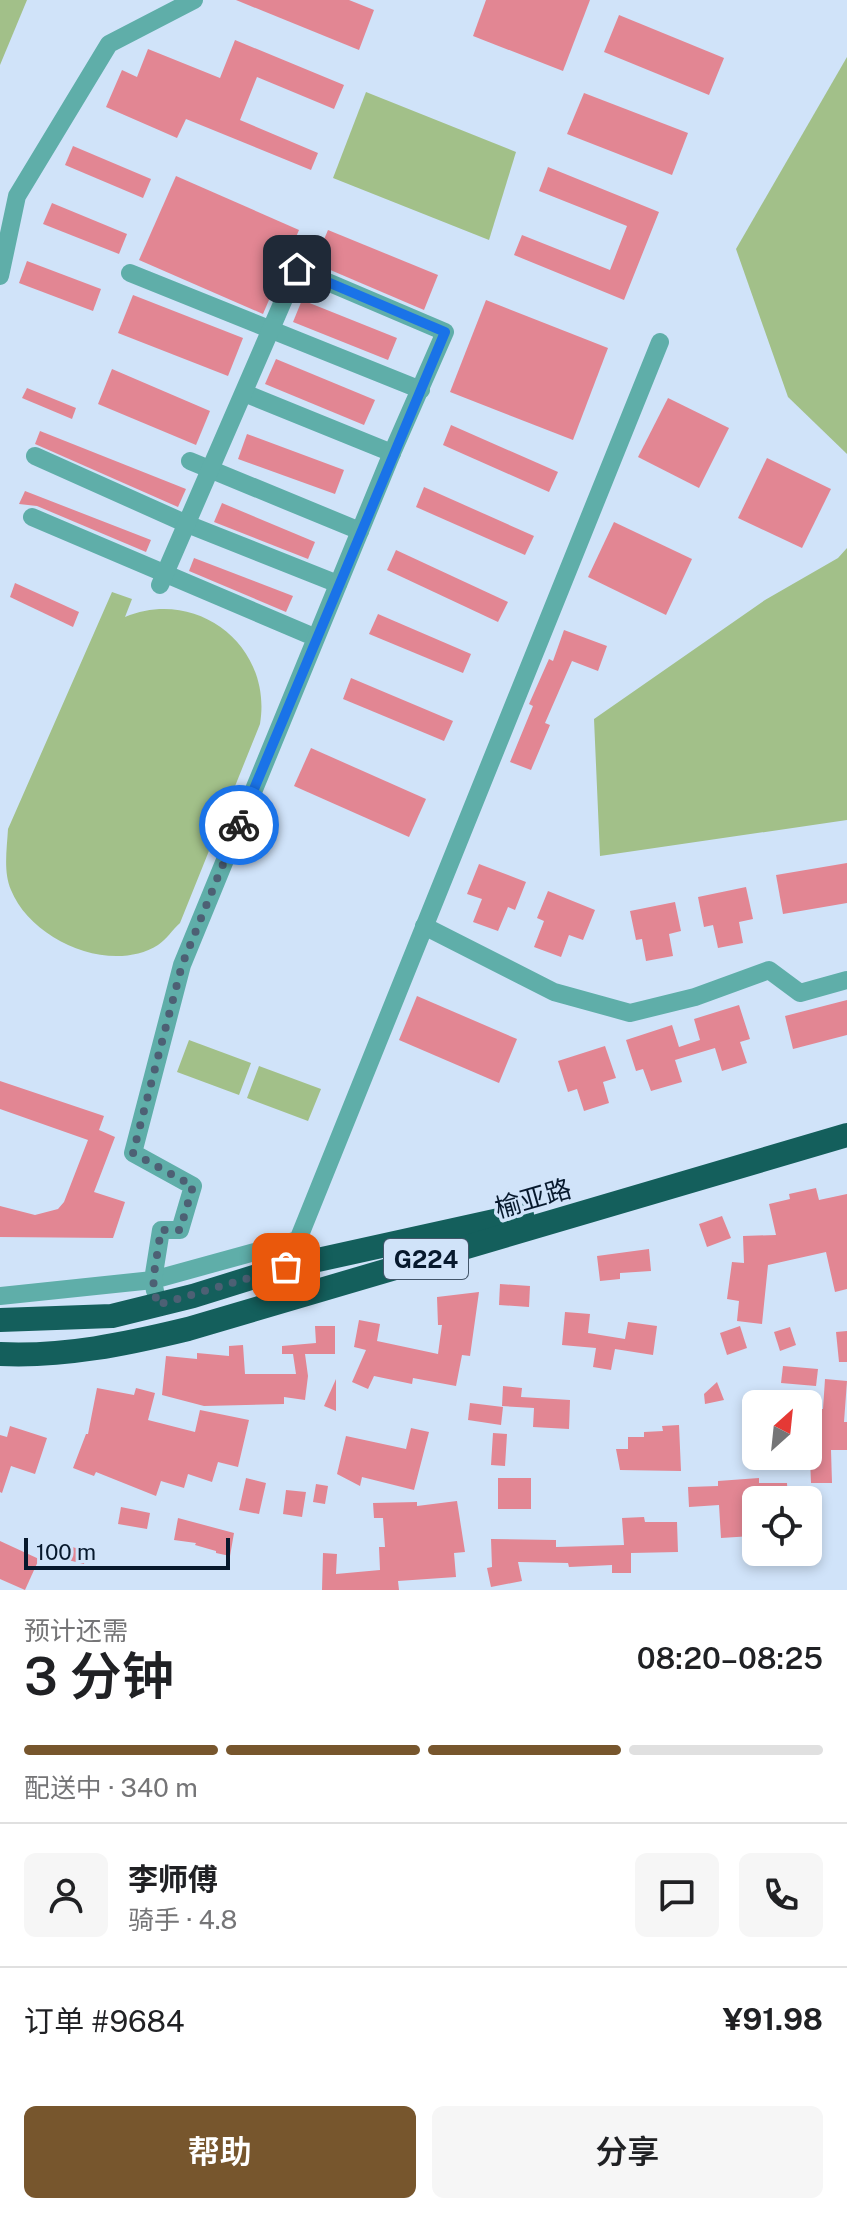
<!DOCTYPE html>
<html lang="zh">
<meta charset="utf-8">
<style>
body{margin:0;font-family:"Public Sans","Noto Sans SC",sans-serif;background:#f6f6f6;color:#202124;height:100vh;display:flex;flex-direction:column;font-size:30px;white-space:nowrap}
*{box-sizing:border-box;margin:0}
p{font-size:26px;color:#757577}
.icon{flex:none;width:44px;height:44px;fill:none;stroke:currentColor;stroke-width:2;stroke-linecap:round;stroke-linejoin:round}
.map{position:relative;height:1590px;overflow:hidden}
.panel{display:flex;flex-direction:column;background:#fff;flex:1}
.panel>*{flex:none}
.needle{width:52px;rotate:27deg}
.tools{position:absolute;left:742px;top:1390px;display:grid;gap:16px}
.tools a{display:grid;place-items:center;width:80px;height:80px;border-radius:12px;background:#fff;box-shadow:0 4px 12px #0003;font-size:40px}
.scale{position:absolute;left:24px;bottom:20px;width:206px;box-sizing:border-box;padding-left:8px;border:4px solid #07192d;border-top:0;font-size:22px;line-height:28px;white-space:nowrap;color:#07192d;-webkit-text-stroke:6px #d0e3f9;paint-order:stroke}
.pin{position:absolute;display:grid;place-items:center;width:68px;height:68px;color:#fff;margin:-34px;border-radius:16px;box-shadow:0 4px 12px #0006}
.courier{position:absolute;display:grid;place-items:center;width:80px;height:80px;margin:-40px;border:6px solid #1a73e8;border-radius:50%;background:#fff;color:#222;box-shadow:0 2px 10px #0007}
.head em{font-style:normal;font-weight:600}
.head div{display:flex;flex-direction:column-reverse}
.head{display:flex;align-items:center;justify-content:space-between;height:136px;padding:0 24px}
h1{font-size:52px;font-weight:600;line-height:60px}
.bar{display:grid;grid-template-columns:repeat(4,1fr);gap:12px 8px;align-content:center;height:96px;padding:0 24px}
.bar i{height:10px;border-radius:6px;background:#e0e0e0}
.bar .active{background:#77562d}
.bar p{grid-column:span 4}
.line{display:flex;align-items:center;gap:20px;padding:0 24px;border-top:2px solid #e0e0e0}
.line div{flex:1}
.round{display:grid;place-items:center;flex:none;width:84px;height:84px;border-radius:12px;background:#f6f6f6}
.button{display:flex;gap:16px;margin-top:auto;padding:16px 24px}
.button a{flex:1;height:92px;border-radius:12px;background:#77562d;color:#fff;font-size:32px;font-weight:600;line-height:92px;text-align:center}
.button a+a{background:#f6f6f6;color:#202124}
.map>svg:first-child{display:block}
.green{fill:#a2c089}
.building{fill:#e28693}
.lines{fill:none;stroke-linecap:round;stroke-linejoin:round}
.minor{stroke:#5faea9;stroke-width:18}
.highway{stroke:#145f5c;stroke-width:24}
.done{stroke:#4d6074;stroke-width:8;stroke-dasharray:0 14.4}
.route{stroke:#1a73e8;stroke-width:10}
.labels{text-anchor:middle;dominant-baseline:central;stroke-width:7;stroke-linejoin:round;paint-order:stroke}
.shield{fill:#d0e3f9;stroke:#43566a;stroke-width:2}
.shield-label{font-size:24px;font-weight:bold;fill:#07192d}
.street-label{font-size:26px;fill:#07192d;stroke:#d0e3f9}
</style>
<div class="map">
<svg width="847" height="1590" viewBox="0 0 847 1590">
<rect width="100%" height="100%" fill="#d0e3f9"/>
<g class="green">
<polygon points="0,0 27,0 0,65"/>
<polygon points="847,57 847,454 788,397 736,249"/>
<polygon points="366,92 516,152 489,240 333,178"/>
<polygon points="847,548 847,820 600,856 594,719 765,600 838,558"/>
<path d="M112,592L132,599L125,617C197,587 273,646 260,724L180,923C173,929 166,940 158,945C110,975 31,940 11,890C3,872 7,848 8,829Z"/>
<polygon points="189,1040 251,1063 239,1095 177,1072"/>
<polygon points="259,1066 321,1089 308,1121 247,1098"/>
</g>
<g class="building">
<polygon points="236,0 349,0 374,10 359,50"/>
<polygon points="486,0 590,0 563,71 473,36"/>
<polygon points="619,15 724,58 709,95 604,52"/>
<polygon points="235,40 344,85 334,109 257,77 240,120 318,153 311,170 186,119 177,138 106,107 122,70 137,77 148,49 220,78"/>
<polygon points="584,93 688,133 672,175 567,134"/>
<polygon points="73,146 151,179 143,198 65,165"/>
<polygon points="548,167 659,212 624,300 514,255 522,235 610,270 627,226 539,191"/>
<polygon points="176,176 299,230 263,314 139,260"/>
<polygon points="52,203 127,234 119,254 43,224"/>
<polygon points="328,230 438,275 424,310 314,263"/>
<polygon points="27,261 101,289 93,311 19,283"/>
<polygon points="133,295 243,338 228,376 118,333"/>
<polygon points="302,300 397,338 388,360 293,322"/>
<polygon points="486,300 608,348 573,440 450,392"/>
<polygon points="276,359 375,400 364,425 265,384"/>
<polygon points="112,369 210,411 196,445 98,404"/>
<polygon points="27,388 76,408 72,419 22,398"/>
<polygon points="668,398 729,428 699,488 638,457"/>
<polygon points="451,425 558,472 549,492 443,445"/>
<polygon points="40,431 186,489 178,507 35,444"/>
<polygon points="247,434 344,470 335,494 238,459"/>
<polygon points="767,458 831,489 802,548 738,518"/>
<polygon points="424,487 534,536 525,555 416,507"/>
<polygon points="25,491 151,540 146,552 37,506 19,504"/>
<polygon points="222,503 315,542 308,559 214,522"/>
<polygon points="614,522 692,559 666,615 588,577"/>
<polygon points="396,550 508,602 498,622 387,570"/>
<polygon points="194,558 293,596 286,612 189,571"/>
<polygon points="15,583 79,612 73,627 10,597"/>
<polygon points="378,614 471,654 463,673 369,634"/>
<polygon points="564,630 607,646 598,671 572,661 545,723 550,725 531,770 510,762 533,706 529,704 549,659 553,661"/>
<polygon points="351,678 453,721 444,741 343,699"/>
<polygon points="311,748 426,799 409,837 294,786"/>
<polygon points="847,863 847,903 783,914 776,875"/>
<polygon points="479,864 526,882 515,910 508,907 498,931 473,922 482,899 467,894"/>
<polygon points="746,887 753,919 739,922 743,943 718,948 713,925 704,927 698,897"/>
<polygon points="548,891 595,910 583,940 569,935 561,957 534,947 544,921 537,918"/>
<polygon points="675,902 681,931 669,934 673,956 646,961 642,939 636,940 630,911"/>
<polygon points="417,996 517,1039 499,1083 399,1040"/>
<polygon points="847,1000 847,1035 793,1049 785,1016"/>
<polygon points="739,1005 750,1039 740,1042 747,1063 722,1071 715,1048 675,1060 682,1082 651,1091 643,1069 636,1071 626,1040 672,1025 679,1047 700,1040 694,1019"/>
<polygon points="605,1046 616,1078 603,1082 609,1103 584,1111 577,1089 568,1092 558,1061"/>
<polygon points="0,1081 104,1116 99,1130 115,1137 94,1192 125,1202 113,1238 0,1237 0,1206 35,1215 58,1209 64,1202 88,1140 0,1109"/>
<polygon points="816,1188 819,1200 847,1194 847,1289 835,1292 826,1252 768,1265 762,1324 737,1321 739,1301 727,1299 732,1262 744,1263 743,1236 776,1235 769,1204 790,1199 789,1194"/>
<polygon points="722,1216 731,1238 707,1247 699,1224"/>
<polygon points="649,1249 651,1271 620,1273 620,1279 600,1281 597,1256"/>
<polygon points="500,1284 530,1286 529,1307 499,1305"/>
<polygon points="479,1292 470,1356 462,1355 456,1386 413,1378 412,1384 374,1376 368,1389 352,1382 366,1350 354,1347 359,1320 380,1324 377,1341 438,1354 442,1325 438,1325 437,1297"/>
<polygon points="565,1312 590,1314 588,1333 625,1339 628,1322 657,1326 653,1355 615,1349 611,1370 593,1367 596,1348 562,1345"/>
<polygon points="315,1326 335,1326 335,1354 305,1354 308,1376 305,1400 284,1397 284,1404 204,1406 162,1395 166,1356 197,1359 197,1353 229,1356 229,1346 243,1345 245,1374 296,1374 293,1354 282,1354 282,1346 316,1343"/>
<polygon points="740,1326 747,1348 727,1355 720,1333"/>
<polygon points="790,1327 796,1345 780,1351 774,1332"/>
<polygon points="847,1331 847,1362 839,1362 836,1332"/>
<polygon points="783,1366 818,1369 816,1386 781,1383"/>
<polygon points="336,1379 336,1411 324,1406"/>
<polygon points="825,1379 847,1381 844,1422 847,1422 847,1450 831,1450 832,1483 811,1483 808,1409 823,1409"/>
<polygon points="717,1382 724,1400 705,1404 704,1394"/>
<polygon points="503,1386 522,1388 521,1397 570,1400 569,1429 533,1427 534,1408 502,1406"/>
<polygon points="97,1388 134,1395 136,1388 155,1393 148,1420 195,1432 200,1410 249,1420 238,1467 218,1462 212,1482 188,1474 184,1488 161,1481 156,1496 96,1472 94,1476 73,1468 86,1434 88,1434"/>
<polygon points="782,1392 782,1404 760,1404 760,1393"/>
<polygon points="470,1403 503,1407 501,1425 468,1420"/>
<polygon points="679,1425 681,1471 620,1470 616,1449 628,1449 628,1437 644,1437 644,1432 663,1431 662,1426"/>
<polygon points="10,1426 47,1438 35,1474 11,1466 2,1493 0,1492 0,1435 7,1437"/>
<polygon points="411,1428 429,1432 414,1490 362,1477 360,1486 337,1474 346,1436 406,1449"/>
<polygon points="493,1433 507,1434 505,1466 491,1465"/>
<polygon points="246,1478 266,1483 259,1514 239,1510"/>
<rect x="498" y="1478" width="33" height="31"/>
<polygon points="759,1478 759,1483 787,1483 788,1500 756,1500 756,1511 750,1511 752,1536 721,1538 719,1505 689,1507 688,1487 718,1486 718,1481"/>
<polygon points="316,1484 328,1486 325,1504 313,1502"/>
<polygon points="286,1490 306,1492 302,1517 283,1514"/>
<polygon points="457,1501 465,1552 454,1553 456,1577 398,1581 399,1590 322,1590 323,1553 337,1554 336,1574 380,1570 379,1547 385,1547 383,1518 374,1518 373,1503 417,1502 417,1506"/>
<polygon points="121,1507 150,1513 147,1529 118,1524"/>
<polygon points="644,1517 645,1522 677,1522 678,1552 631,1553 631,1573 612,1573 612,1565 569,1567 568,1563 518,1562 522,1581 491,1587 487,1568 492,1567 491,1539 556,1540 556,1547 624,1545 622,1518"/>
<polygon points="178,1518 234,1533 230,1556 216,1553 216,1551 195,1545 196,1543 174,1540"/>
<polygon points="0,1541 39,1559 25,1590 0,1579"/>
<polygon points="71,1547 87,1550 84,1564 68,1560"/>
</g>
<g class="lines">
<g class="minor">
<polyline points="130,273 421,390"/>
<polyline points="0,276 17,196 109,44 194,0"/>
<polyline points="244,393 392,453"/>
<polyline points="35,456 187,524 338,584"/>
<polyline points="190,461 360,531"/>
<polyline points="32,517 307,634"/>
<polyline points="424,926 554,992 630,1013 695,997 769,970 800,993 847,980"/>
<polyline points="155,1291 153,1280 298,1240 660,342"/>
<polyline points="0,1296 153,1280 161,1230 180,1230 193,1186 133,1153 182,965 392,453 445,332 297,269 160,585"/>
</g>
<g class="highway">
<polyline points="0,1320 112,1316 193,1296 286,1267 522,1215"/>
<path d="M0,1354C65,1357 126,1344 188,1329L847,1135"/>
</g>
</g>
<g class="lines">
<polyline class="done" points="239,825 182,965 133,1153 193,1186 180,1230 161,1230 153,1280 157,1305 286,1267"/>
<polyline class="route" points="239,825 445,332 297,269"/>
</g>
<g class="labels">
<rect class="shield" x="384" y="1239" width="84" height="40" rx="6"/>
<g class="shield-label">
<text x="426" y="1259">G224</text>
</g>
<g class="street-label">
<text transform="translate(533 1198) rotate(-16)">榆亚路</text>
</g>
</g>
</svg>
<div class="tools">
<a><svg class="needle" viewBox="-14 -14 28 28"><path d="M0-13l5 13h-10z" fill="#e53935"/><path d="M0 13l5-13h-10z" fill="#757577"/></svg></a>
<a><svg class="icon" aria-label="locate" viewBox="0 0 24 24"><circle cx="12" cy="12" r="6"/><path d="M12 2v4M12 18v4M2 12h4M18 12h4"/></svg></a>
</div>
<div class="scale">100 m</div>
<div class="pin" style="left:286px;top:1267px;background:#ea580c"><svg class="icon" aria-label="bag" viewBox="0 0 24 24"><path d="M5 8h14l-1 12H6zM9 8a3 3 0 0 1 6 0"/></svg></div>
<div class="pin" style="left:297px;top:269px;background:#1f2937"><svg class="icon" aria-label="home" viewBox="0 0 24 24"><path d="M3 11l9-7 9 7M6 9v11h12V9"/></svg></div>
<div class="courier" style="left:239px;top:825px"><svg class="icon" aria-label="bike" viewBox="0 0 24 24"><circle cx="6" cy="16" r="4"/><circle cx="18" cy="16" r="4"/><path d="M6 16l4-8h5l3 8M10 8l3 8H6M13 5h3"/></svg></div>
</div>
<section class="panel">
<div class="head"><div><h1>3 分钟</h1><p>预计还需</p></div><em>08:20–08:25</em></div>
<div class="bar"><i class="active"></i><i class="active"></i><i class="active"></i><i></i><p>配送中 · 340 m</p></div>
<div class="line" style="height:144px"><a class="round"><svg class="icon" aria-label="person" viewBox="0 0 24 24"><circle cx="12" cy="8" r="4"/><path d="M4 21q1-7 8-7t8 7"/></svg></a><div><b>李师傅</b><p>骑手 · 4.8</p></div><a class="round"><svg class="icon" aria-label="chat" viewBox="0 0 24 24"><path d="M4 5h16v11H9l-5 4z"/></svg></a><a class="round"><svg class="icon" aria-label="phone" viewBox="0 0 24 24"><path d="M5 4h4l2 5-3 2q2 4 5 5l2-3 5 2v4C11 20 4 13 5 4z"/></svg></a></div>
<div class="line" style="height:104px"><div>订单 #9684</div><b>¥91.98</b></div>
<div class="button"><a>帮助</a><a>分享</a></div>
</section>
